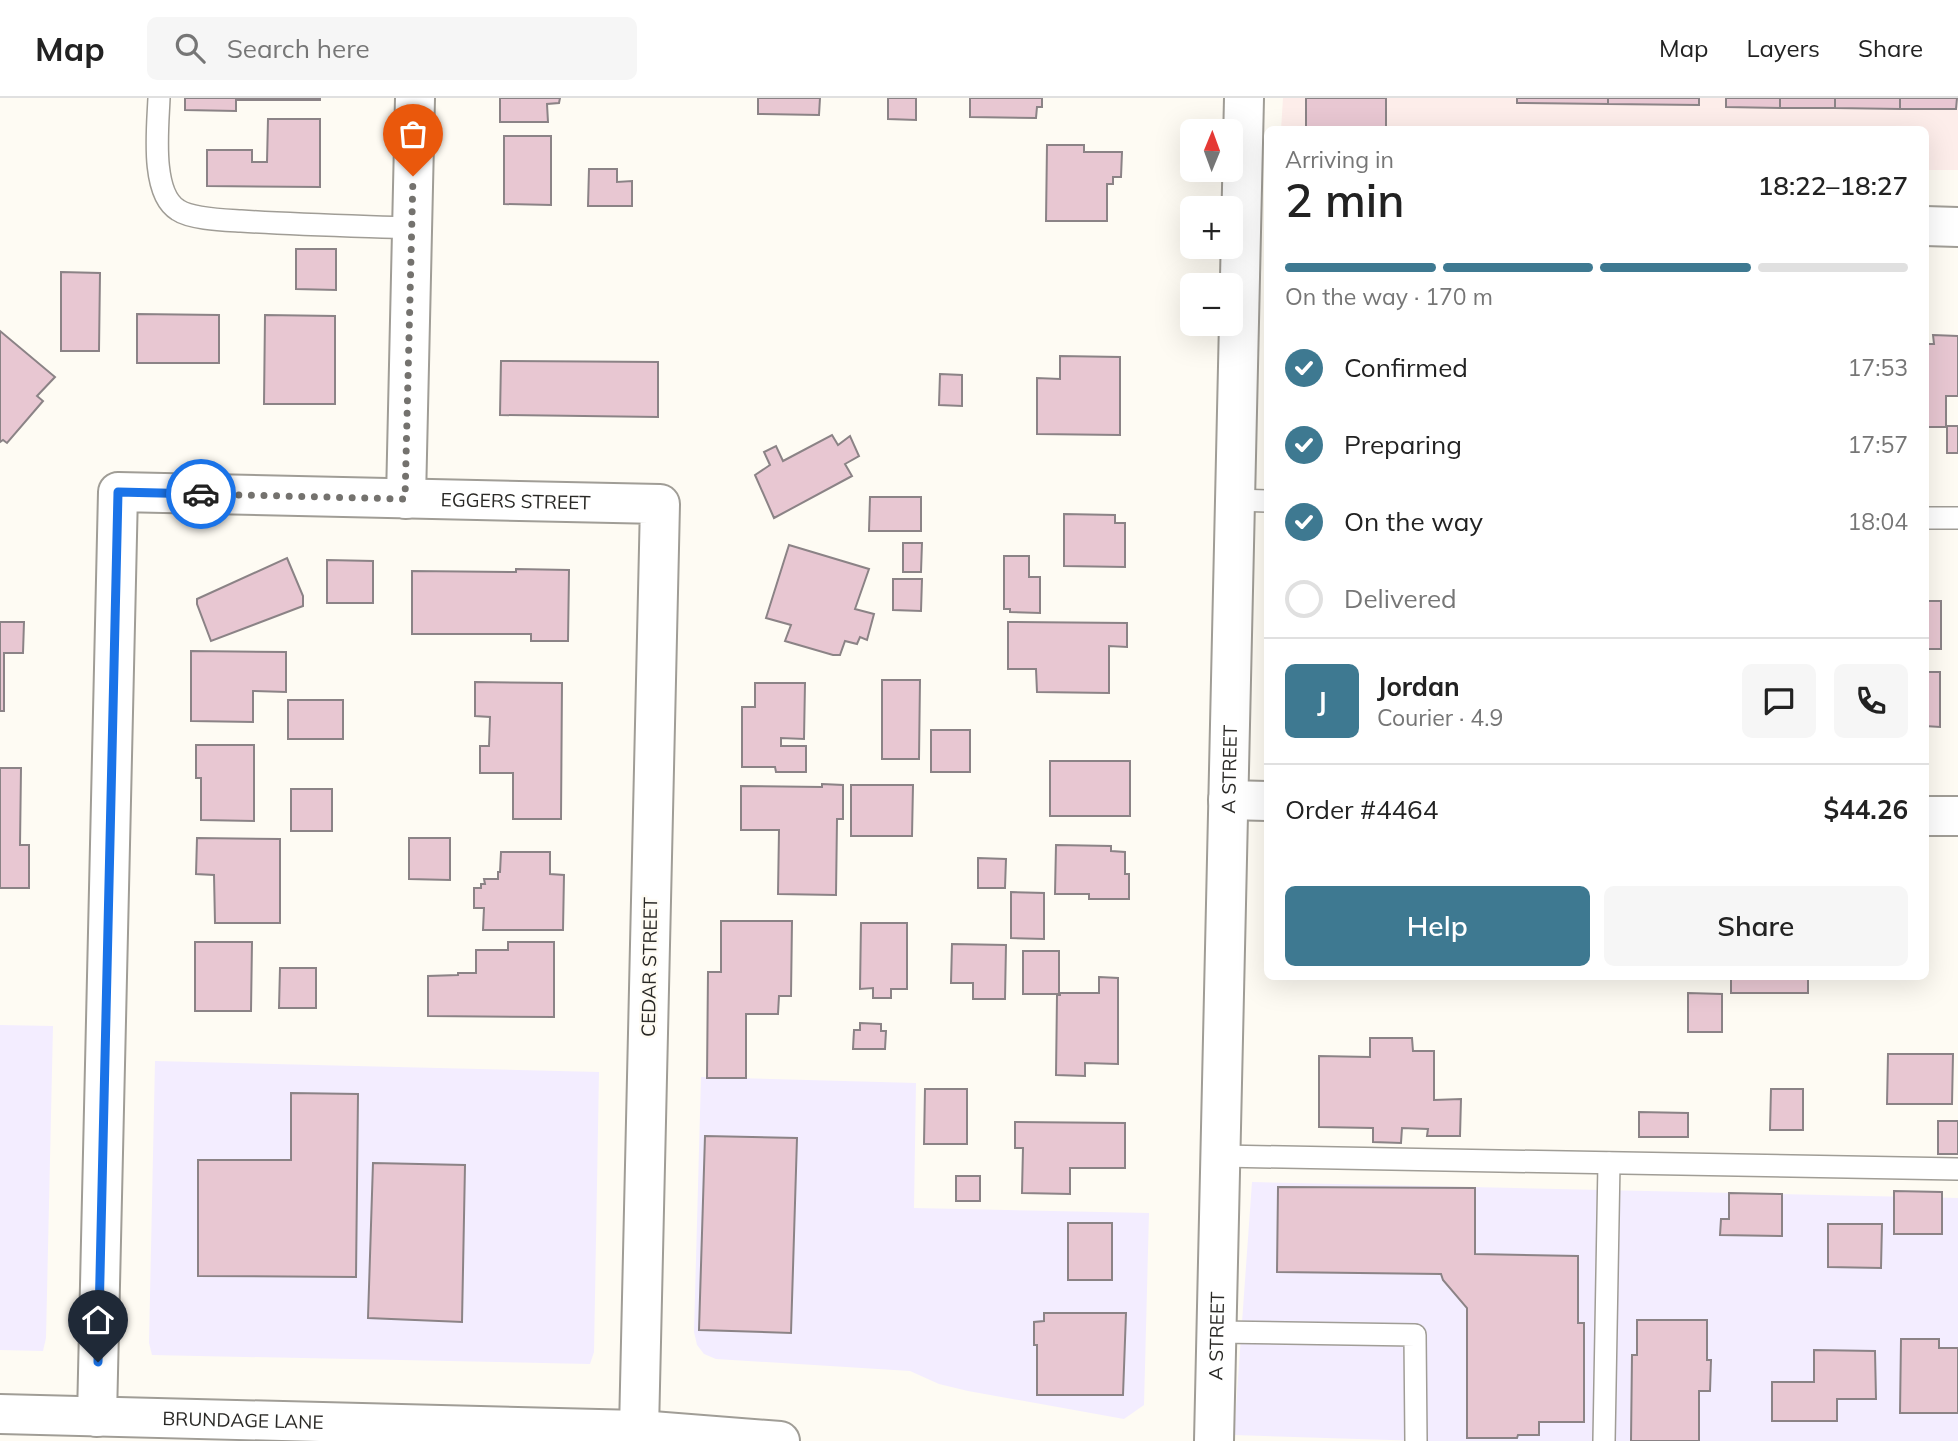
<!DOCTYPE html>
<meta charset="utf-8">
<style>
body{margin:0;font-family:Mulish,sans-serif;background:#f6f6f6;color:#222;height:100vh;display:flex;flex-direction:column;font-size:26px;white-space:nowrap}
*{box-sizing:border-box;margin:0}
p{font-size:23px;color:#767676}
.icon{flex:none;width:38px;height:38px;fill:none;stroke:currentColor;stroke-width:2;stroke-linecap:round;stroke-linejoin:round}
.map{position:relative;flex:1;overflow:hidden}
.sheet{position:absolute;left:1264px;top:28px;width:665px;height:854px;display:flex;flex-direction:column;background:#fff;border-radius:10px;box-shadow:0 7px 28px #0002}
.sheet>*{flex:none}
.needle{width:46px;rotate:1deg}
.buttons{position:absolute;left:1180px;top:21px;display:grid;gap:14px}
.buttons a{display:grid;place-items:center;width:63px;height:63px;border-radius:10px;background:#fff;box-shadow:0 7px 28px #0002;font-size:35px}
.pin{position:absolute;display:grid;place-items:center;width:60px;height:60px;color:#fff;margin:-72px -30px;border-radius:50% 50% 50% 0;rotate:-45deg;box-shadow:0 0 7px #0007}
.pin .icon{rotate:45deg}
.courier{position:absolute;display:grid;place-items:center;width:70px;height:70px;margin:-35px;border:5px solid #1a73e8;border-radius:50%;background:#fff;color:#222;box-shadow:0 2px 9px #0007}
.overview em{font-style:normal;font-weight:600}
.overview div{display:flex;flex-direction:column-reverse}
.overview{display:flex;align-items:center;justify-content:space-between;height:119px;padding:0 21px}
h1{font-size:46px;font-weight:600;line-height:52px}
.bar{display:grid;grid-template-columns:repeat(4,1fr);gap:10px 7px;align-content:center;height:84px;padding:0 21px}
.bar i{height:9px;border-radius:5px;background:#e0e0e0}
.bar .current{background:#3e7991}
.bar p{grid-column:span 4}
.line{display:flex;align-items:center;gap:18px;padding:0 21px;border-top:2px solid #e0e0e0}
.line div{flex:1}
.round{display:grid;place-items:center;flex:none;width:74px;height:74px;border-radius:10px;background:#f6f6f6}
ol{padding:0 21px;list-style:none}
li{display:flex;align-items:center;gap:21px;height:77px}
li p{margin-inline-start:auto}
li .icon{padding:7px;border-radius:50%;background:#3e7991;color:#fff;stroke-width:4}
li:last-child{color:#767676}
li i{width:38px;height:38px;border:4px solid #e0e0e0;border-radius:50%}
.primary-button{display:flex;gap:14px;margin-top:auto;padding:14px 21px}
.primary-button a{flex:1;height:80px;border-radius:10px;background:#3e7991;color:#fff;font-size:28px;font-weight:600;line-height:80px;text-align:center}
.primary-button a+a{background:#f6f6f6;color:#222}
header{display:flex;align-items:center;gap:42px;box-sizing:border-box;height:98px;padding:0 35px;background:#fff;border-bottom:2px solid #e0e0e0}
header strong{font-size:33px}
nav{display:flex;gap:38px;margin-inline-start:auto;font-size:24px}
.search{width:490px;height:63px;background:#f6f6f6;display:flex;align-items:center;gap:18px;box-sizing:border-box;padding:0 24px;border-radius:10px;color:#767676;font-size:26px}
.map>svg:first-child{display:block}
.commercial{fill:#f3edff}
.education{fill:#fdedea}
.building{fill:#e8c7d2;stroke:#8b8386;stroke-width:2}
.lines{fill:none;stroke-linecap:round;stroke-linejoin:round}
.lane-casing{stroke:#a09d96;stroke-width:24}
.street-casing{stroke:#a09d96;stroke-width:42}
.secondary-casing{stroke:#a09d96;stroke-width:42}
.lane{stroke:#fff;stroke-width:21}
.street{stroke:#fff;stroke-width:38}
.secondary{stroke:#fff;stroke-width:38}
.done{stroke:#74726e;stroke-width:7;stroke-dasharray:0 12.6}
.route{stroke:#1a73e8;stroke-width:9}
.labels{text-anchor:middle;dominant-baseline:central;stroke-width:5;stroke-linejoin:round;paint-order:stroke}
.street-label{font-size:19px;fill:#2a2926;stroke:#fefbf3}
</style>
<header>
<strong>Map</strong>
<div class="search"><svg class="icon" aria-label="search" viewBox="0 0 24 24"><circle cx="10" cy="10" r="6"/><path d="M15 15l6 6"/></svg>Search here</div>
<nav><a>Map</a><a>Layers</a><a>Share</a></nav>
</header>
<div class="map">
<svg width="1958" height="1343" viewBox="0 0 1958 1343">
<rect width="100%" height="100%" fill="#fefbf3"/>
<g class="commercial">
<polygon points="0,927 53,928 46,1240 43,1253 0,1252"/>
<polygon points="155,963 599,974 594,1254 590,1266 152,1257 149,1245"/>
<polygon points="701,979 916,985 914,1110 1149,1115 1144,1307 1124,1321 968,1293 939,1286 910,1273 716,1261 704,1256 697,1247 694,1234"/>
<polygon points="1252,1084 1958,1100 1958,1343 1422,1343 1234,1337"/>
</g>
<polygon class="education" points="1283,0 1958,0 1958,72 1925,72 1925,32 1281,32"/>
<g class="building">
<polygon points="185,0 320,0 320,2 236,2 236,13 185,12"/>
<polygon points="500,0 560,0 559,5 547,6 548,24 500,24"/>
<polygon points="758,0 820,0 819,17 758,16"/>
<polygon points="888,0 916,0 916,22 888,21"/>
<polygon points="970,0 1042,0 1042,9 1037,9 1036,20 970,19"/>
<rect x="1306" y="0" width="80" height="32"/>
<polygon points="1517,0 1608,0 1608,6 1517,5"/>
<polygon points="1608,0 1699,0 1699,7 1608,6"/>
<polygon points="1726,0 1780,0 1780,10 1726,9"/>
<rect x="1780" y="0" width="55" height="10"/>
<polygon points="1835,0 1900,0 1900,11 1835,10"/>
<polygon points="1900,0 1957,0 1956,11 1900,11"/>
<polygon points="268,21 320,21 320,89 207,88 207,52 252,52 252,64 267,64"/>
<polygon points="504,38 551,38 551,107 504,106"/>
<polygon points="1047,47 1084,47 1084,54 1122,54 1121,79 1113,79 1113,86 1107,86 1107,123 1046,123"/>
<polygon points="589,71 617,71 617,84 632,83 632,108 588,108"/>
<polygon points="296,151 336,151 336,192 296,191"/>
<polygon points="61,174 100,175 99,253 61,253"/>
<polygon points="137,216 219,217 219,265 137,265"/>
<polygon points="265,217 335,218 335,306 264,306"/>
<polygon points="0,233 55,279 37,298 43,303 7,345 3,342 0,344"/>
<polygon points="1933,237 1958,238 1958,298 1946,298 1946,329 1925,329 1925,246 1934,246"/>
<polygon points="1060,258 1120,259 1120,337 1037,336 1037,280 1060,281"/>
<polygon points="501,263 658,264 658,319 500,317"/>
<polygon points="940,276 962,277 962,308 939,307"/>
<rect x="1947" y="328" width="11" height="27"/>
<polygon points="832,337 838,347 850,338 859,358 845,366 852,378 774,420 755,377 770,367 764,354 776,348 783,363"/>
<polygon points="870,399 921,399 921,433 869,433"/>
<polygon points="1064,416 1115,417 1115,425 1125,425 1125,469 1064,468"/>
<polygon points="903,445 922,445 921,474 903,474"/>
<polygon points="789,447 869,471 855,511 874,516 867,542 860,539 857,546 845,543 840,557 833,557 785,543 791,527 766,520"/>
<polygon points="1004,458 1029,458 1029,479 1040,479 1040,515 1010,514 1010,511 1004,511"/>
<polygon points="287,460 303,498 303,508 211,543 197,506 197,501"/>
<polygon points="327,462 373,463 373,505 327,505"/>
<polygon points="516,471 569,472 568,543 531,543 531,536 412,536 412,473 516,474"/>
<polygon points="893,481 922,481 921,513 893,512"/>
<rect x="1925" y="503" width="16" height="48"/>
<polygon points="0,524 24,524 23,555 4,555 4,613 0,613"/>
<polygon points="1008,524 1127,525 1127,549 1109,548 1109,595 1037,594 1036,571 1008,571"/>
<polygon points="191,553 286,554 286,594 253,593 253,624 191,623"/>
<polygon points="1925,574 1940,574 1940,629 1925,628"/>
<polygon points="882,582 920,582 919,661 882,661"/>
<polygon points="475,584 562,585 561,721 513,721 513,675 480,675 480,648 489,648 490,619 475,618"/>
<polygon points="755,585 805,585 804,641 781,640 781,648 806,648 806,674 776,674 775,669 742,669 742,609 755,609"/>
<rect x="288" y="602" width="55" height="39"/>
<rect x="931" y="632" width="39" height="42"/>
<polygon points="196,647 254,647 254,723 201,722 201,680 196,680"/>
<rect x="1050" y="663" width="80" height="55"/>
<polygon points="0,670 21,670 20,747 29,747 29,790 0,790"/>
<polygon points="822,686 843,687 843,721 837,721 836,797 778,796 779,732 741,732 741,688 822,689"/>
<polygon points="851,687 913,687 912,738 851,738"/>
<rect x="291" y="691" width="41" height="42"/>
<polygon points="197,740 280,741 280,825 215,825 214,777 196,776"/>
<polygon points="409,740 450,740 450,782 409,781"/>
<polygon points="1056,747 1111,748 1111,753 1125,754 1125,776 1129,776 1129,801 1089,801 1089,796 1055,796"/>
<polygon points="501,754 550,754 550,776 564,777 563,832 483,832 484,810 474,810 474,790 481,790 481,786 485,786 484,781 498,781 498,774 500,774"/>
<polygon points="978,760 1006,761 1005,790 978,790"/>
<polygon points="1011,794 1044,795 1044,841 1011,840"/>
<polygon points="721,823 792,823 791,898 779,898 778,916 746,916 746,980 707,980 708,874 721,874"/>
<polygon points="861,825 907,825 907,891 891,891 891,900 873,900 873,890 860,891"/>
<polygon points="195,844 252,844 251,913 195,913"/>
<polygon points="508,844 554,844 554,919 428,918 428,878 458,877 458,875 476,875 476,852 508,852"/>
<polygon points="952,846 1006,847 1005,901 973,901 973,885 951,885"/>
<rect x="1023" y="853" width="36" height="43"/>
<polygon points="280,870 316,870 316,910 279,910"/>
<rect x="1731" y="878" width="77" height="17"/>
<polygon points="1099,879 1118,880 1118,966 1085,965 1085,978 1056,977 1057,897 1060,897 1060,895 1099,895"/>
<polygon points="1688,895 1722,896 1722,934 1688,934"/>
<polygon points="860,925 881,926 881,933 886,933 885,951 853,951 854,932 860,932"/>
<polygon points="1370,940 1412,940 1413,953 1434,953 1434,1002 1461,1001 1460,1038 1427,1038 1428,1031 1402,1030 1401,1045 1373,1044 1373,1030 1319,1029 1319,958 1370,959"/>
<polygon points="1888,956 1953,956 1952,1006 1887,1006"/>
<polygon points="925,991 967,991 967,1046 924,1046"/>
<polygon points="1771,991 1803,991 1803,1032 1770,1032"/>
<polygon points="291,995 358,996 356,1179 198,1178 198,1062 291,1062"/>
<polygon points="1639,1014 1688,1015 1688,1039 1639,1039"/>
<rect x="1938" y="1023" width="20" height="33"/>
<polygon points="1015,1024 1125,1025 1125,1070 1070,1070 1070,1096 1022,1095 1023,1050 1015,1050"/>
<polygon points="705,1038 797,1040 791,1235 699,1232"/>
<polygon points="373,1065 465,1067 462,1224 368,1220"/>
<rect x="956" y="1078" width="24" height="25"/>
<polygon points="1278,1089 1475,1090 1475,1156 1578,1158 1578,1225 1584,1225 1584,1324 1539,1324 1539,1337 1518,1337 1517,1340 1467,1340 1467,1210 1443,1182 1441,1176 1277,1174"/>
<polygon points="1894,1093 1942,1094 1942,1136 1894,1136"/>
<polygon points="1729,1095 1782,1096 1782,1138 1720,1137 1721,1121 1729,1121"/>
<rect x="1068" y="1125" width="44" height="57"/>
<polygon points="1828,1126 1882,1126 1881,1170 1828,1169"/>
<polygon points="1044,1215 1126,1215 1123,1297 1037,1297 1037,1247 1034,1247 1034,1224 1044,1223"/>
<polygon points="1637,1222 1707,1222 1707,1262 1711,1262 1710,1293 1699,1293 1699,1343 1631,1343 1632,1257 1637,1257"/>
<polygon points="1901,1241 1939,1241 1939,1250 1958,1250 1958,1315 1900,1315"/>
<polygon points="1814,1252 1875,1253 1876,1301 1837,1301 1837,1323 1772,1323 1772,1284 1814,1284"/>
</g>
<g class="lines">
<g class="lane-casing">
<g id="lane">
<path d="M159,0C158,28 150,95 178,112C191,121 225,122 241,123C298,127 355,128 412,130"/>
<polyline points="1235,402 1267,403"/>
<polyline points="1925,420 1958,420"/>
<polyline points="1221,1058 1958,1071"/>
<polyline points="1217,1234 1415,1237 1416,1343"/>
<polyline points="1604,1343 1609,1065"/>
</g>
</g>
<g class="street-casing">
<g id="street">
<polyline points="1925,128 1958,129"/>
<polyline points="406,401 415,0"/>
<polyline points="1228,702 1267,703"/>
<polyline points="1925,718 1958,718"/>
<path id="s1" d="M97,1319L118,394L660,406L639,1332"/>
</g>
</g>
<g class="secondary-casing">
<g id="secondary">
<path id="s2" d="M0,1316L639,1332L780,1343"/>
<path id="s3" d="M1214,1343L1244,0"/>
</g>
</g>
<use href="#lane" class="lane"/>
<use href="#street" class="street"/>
<use href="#secondary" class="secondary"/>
</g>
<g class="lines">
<polyline class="done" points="201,396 405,401 413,78"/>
<polyline class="route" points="98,1264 118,394 201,396"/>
</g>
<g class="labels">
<g class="street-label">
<text stroke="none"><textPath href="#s1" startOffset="1323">EGGERS STREET</textPath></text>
<text stroke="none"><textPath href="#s3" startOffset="672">A STREET</textPath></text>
<text transform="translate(649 869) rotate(-89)">CEDAR STREET</text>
<text stroke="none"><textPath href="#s3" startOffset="105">A STREET</textPath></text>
<text stroke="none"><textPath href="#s2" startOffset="243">BRUNDAGE LANE</textPath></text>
</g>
</g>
</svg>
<div class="buttons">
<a><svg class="needle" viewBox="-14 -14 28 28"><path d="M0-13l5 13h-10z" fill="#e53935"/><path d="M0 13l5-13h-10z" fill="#767676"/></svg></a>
<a>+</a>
<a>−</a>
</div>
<div class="pin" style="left:413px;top:78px;background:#ea580c"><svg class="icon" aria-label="bag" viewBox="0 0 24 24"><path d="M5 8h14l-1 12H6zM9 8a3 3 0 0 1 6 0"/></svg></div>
<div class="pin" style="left:98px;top:1264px;background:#1f2937"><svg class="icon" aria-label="home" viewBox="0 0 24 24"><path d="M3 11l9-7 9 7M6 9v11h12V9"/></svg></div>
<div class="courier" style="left:201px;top:396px"><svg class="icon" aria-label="car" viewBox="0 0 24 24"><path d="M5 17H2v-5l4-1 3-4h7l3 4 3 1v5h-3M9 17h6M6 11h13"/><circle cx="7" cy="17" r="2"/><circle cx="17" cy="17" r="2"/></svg></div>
<section class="sheet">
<div class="overview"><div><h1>2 min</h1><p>Arriving in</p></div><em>18:22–18:27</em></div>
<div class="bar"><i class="current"></i><i class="current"></i><i class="current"></i><i></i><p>On the way · 170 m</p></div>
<ol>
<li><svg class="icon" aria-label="check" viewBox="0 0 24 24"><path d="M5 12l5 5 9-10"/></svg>Confirmed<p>17:53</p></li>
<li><svg class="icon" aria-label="check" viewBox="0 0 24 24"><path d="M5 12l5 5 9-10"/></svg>Preparing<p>17:57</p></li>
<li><svg class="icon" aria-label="check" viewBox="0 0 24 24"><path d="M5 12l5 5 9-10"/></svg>On the way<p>18:04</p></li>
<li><i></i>Delivered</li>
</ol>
<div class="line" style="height:126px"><b class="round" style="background:#3e7991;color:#fff">J</b><div><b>Jordan</b><p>Courier · 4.9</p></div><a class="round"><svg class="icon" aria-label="chat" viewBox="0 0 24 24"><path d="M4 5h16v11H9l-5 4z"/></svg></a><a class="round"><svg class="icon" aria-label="phone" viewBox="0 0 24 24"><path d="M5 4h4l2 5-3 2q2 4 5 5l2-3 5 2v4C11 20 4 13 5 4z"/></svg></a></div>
<div class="line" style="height:91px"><div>Order #4464</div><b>$44.26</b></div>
<div class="primary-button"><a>Help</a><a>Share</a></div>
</section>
</div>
